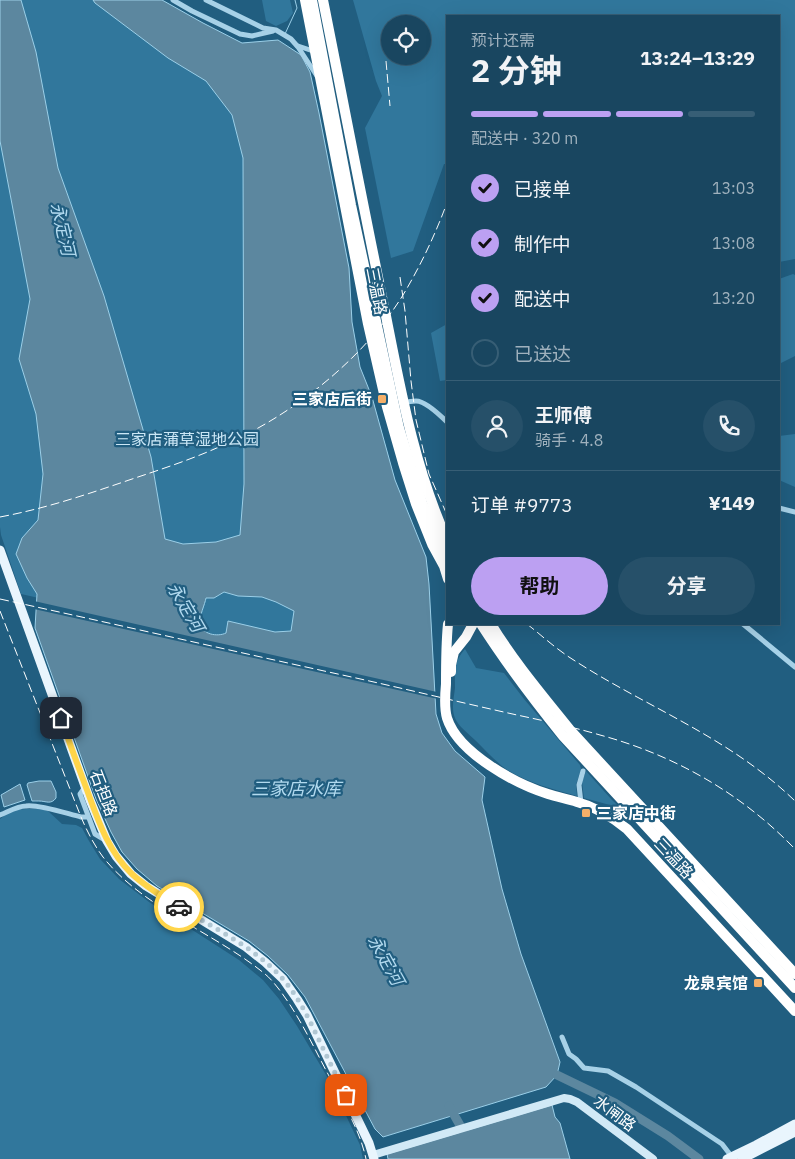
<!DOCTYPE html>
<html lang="zh">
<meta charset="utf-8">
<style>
body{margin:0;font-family:"IBM Plex Sans","Noto Sans SC",sans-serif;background:#265069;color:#f1f3f6;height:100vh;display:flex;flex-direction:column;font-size:19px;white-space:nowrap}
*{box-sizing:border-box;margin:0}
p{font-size:16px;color:#9fb1bd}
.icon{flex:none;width:28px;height:28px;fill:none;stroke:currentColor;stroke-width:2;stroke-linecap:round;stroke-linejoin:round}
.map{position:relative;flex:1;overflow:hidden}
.sheet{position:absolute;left:446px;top:15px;width:334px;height:610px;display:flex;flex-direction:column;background:#194660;border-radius:0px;box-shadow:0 5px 20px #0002,0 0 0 1px #375e75}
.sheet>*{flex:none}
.tools{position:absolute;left:381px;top:15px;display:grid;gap:10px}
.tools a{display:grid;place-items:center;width:50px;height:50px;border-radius:50%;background:#194660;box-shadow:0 5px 20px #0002,0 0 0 1px #375e75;font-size:25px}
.pin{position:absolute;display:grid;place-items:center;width:42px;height:42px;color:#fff;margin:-21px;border-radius:10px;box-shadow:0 2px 8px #0006}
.courier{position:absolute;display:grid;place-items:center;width:50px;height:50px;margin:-25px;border:4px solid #ffd54a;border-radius:50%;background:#fff;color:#222;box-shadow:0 1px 6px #0007}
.overview em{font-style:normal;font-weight:700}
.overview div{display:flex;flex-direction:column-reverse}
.overview{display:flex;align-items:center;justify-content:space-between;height:85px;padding:0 25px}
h1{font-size:32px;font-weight:700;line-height:38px}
.bar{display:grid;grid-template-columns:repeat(4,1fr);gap:8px 5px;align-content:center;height:60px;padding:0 25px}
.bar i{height:6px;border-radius:4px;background:#375e75}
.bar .selected{background:#bca0f2}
.bar p{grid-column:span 4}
.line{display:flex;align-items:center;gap:12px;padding:0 25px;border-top:1px solid #375e75}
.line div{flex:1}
.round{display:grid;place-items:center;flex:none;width:52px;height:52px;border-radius:26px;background:#265069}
ol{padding:0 25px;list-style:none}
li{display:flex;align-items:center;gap:15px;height:55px}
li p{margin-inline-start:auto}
li .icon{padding:5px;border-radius:50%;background:#bca0f2;color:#111;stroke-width:4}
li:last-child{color:#9fb1bd}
li i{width:28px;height:28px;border:2px solid #375e75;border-radius:50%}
.button{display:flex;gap:10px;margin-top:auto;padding:10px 25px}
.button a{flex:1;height:58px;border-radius:30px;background:#bca0f2;color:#111;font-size:20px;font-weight:700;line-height:58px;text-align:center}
.button a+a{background:#265069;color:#f1f3f6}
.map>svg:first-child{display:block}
.green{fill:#31779c;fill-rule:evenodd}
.water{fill:#5c879f;stroke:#9bcfe8;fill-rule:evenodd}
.pier{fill:#215e80}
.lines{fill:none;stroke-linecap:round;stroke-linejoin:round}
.stream{stroke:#9bcfe8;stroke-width:1}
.river{stroke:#5c879f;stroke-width:9}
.street{stroke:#a7d1e7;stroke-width:5}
.secondary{stroke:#d1e9f6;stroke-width:8}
.primary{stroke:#e9f5fd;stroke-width:9}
.highway{stroke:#fff;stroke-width:10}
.rail{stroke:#fff;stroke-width:1;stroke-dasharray:9 4;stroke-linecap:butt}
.highway-bridge{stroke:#fff;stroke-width:10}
.done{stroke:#b1c7d3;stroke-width:5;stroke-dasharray:0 9}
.route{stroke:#ffd54a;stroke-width:6}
.poi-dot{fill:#f4af69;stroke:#215e80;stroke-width:2}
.labels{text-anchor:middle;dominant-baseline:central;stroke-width:4.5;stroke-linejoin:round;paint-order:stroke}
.street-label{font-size:16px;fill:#fff;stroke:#215e80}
.poi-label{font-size:16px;font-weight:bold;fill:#fff;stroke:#215e80;text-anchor:end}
.park-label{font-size:16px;fill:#cbe7f6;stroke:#215e80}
.water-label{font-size:18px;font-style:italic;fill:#b2daef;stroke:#215e80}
</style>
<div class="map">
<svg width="795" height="1159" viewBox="0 0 795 1159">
<rect width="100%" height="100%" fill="#215e80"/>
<g class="green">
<polygon points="0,0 162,0 203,23 242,43 278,40 310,72 319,113 349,268 352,322 360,367 372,397 395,480 426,557 429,584 435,687 21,594 1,535 0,527"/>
<polygon points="262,0 290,0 293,13 287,21 276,26 266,21"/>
<path d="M353,0H795V259L779,262V16H448L447,164H444L413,251L391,258L365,128L382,96L376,81ZM390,24H422V56H390Z"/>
<polygon points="793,274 795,275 795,356 779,364 779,279"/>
<polygon points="447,324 447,380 440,381 431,333"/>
<polygon points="795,434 795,487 779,480 779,436"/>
<path d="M465,649L476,668L504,673L524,699L580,765L581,769L576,785L577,796C553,789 527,783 506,769C495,761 485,750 475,740C469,734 458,726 455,718C451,709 454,697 455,688C455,671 453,663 465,649Z"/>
<polygon points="586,771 612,800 629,816 627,818 610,805 584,798 582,782"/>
<polygon points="26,809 41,809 48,811 62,824 76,825 82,828 89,841 100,859 119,879 149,902 239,960 263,980 279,999 297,1026 329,1080 360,1145 363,1159 0,1159 0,819 12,810"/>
</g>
<g class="water">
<path d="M0,0H21L36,52L58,168L104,296L151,457L165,539L183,544L216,542L240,535L244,484L243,158L232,115L206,81L168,58L95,3L93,0H162L203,23L242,43L278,40L301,55L310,72L319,113L349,268L352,322L360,367L372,397L395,480L426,557L429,584L436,714L442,733L455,751L485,777L482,800L502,889L521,954L560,1062L557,1075L546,1087L383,1137L375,1129L305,997L288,975L268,956L249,941L157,886L137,869L122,852L111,832L96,799L35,628L37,594L27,578L16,554L22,538L38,520L43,474L36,414L19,359L30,299L0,141ZM224,592L238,596L262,597L276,602L294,611L291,631L275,632L228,621L226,633C218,637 201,635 200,622C199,617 205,604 206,598H214Z"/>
<path d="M39,781H51L56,792V798C51,805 46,801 39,801C39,801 32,801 32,801L27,785L28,783Z"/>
<polygon points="20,784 25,800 4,807 1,795"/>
<polygon points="552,1105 555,1117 560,1123 570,1159 388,1159 387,1154"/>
</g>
<polygon class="pier" points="34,601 437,692 438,699 34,609"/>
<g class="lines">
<polyline class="stream" points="285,34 297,8 295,0"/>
<g class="river">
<polyline points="557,1075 615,1103 668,1136 699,1159"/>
<polyline points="449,1106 465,1134"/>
</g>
<g class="street">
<polyline points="173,0 192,11 240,34 252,36 273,31"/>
<polyline points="206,0 263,28 276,30 291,39 298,47 317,76"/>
<polyline points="298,46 316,52"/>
<path d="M403,403C407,402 412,401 416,401C426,401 441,416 448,423"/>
<polyline points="779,508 795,512"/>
<polyline points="743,624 795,667"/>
<polyline points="85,787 80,794 95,834 105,840"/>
<polyline points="581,803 579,785 583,771"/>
<path d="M0,815C8,812 17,806 26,806C39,804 68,814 81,817H88"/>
<polyline points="562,1037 569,1054 576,1059 584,1068 608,1071 636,1087 722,1144 732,1157"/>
</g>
<polyline class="secondary" points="373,1155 564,1098 570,1099 577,1102 653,1159"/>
<g class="primary">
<polyline points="0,550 90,800 107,841 116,856 131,874 146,886 246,947 265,962 283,979 297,999 307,1015 369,1143 374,1159"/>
<polyline points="727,1159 756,1145 795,1124"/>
<polyline points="742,1159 795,1132"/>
</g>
<g class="highway">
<polyline points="305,0 368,324 387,407 403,463 416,504 432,544 444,566 448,579"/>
<path d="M448,624C446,644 446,664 446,684C445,695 444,708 447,718C458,753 516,784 548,794C557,797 568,799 577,802C596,807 612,817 627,829L795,1011"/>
<polyline points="451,672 451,665 454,652 466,637 473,624"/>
</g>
<g class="rail">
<polyline points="386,61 390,106"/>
<polyline points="400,277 405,311 411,381 416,420 429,474 448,517"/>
<path d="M0,517C48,508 91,493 138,477C165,468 192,459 219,447C289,418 363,360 403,295C421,265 436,233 448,200"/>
<path d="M0,599C119,625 237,652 356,678C410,690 463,703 517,715C545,721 573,727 600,735C674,755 741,793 795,849"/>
<path d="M0,611L81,817C87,831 94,845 103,857C143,908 215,933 265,974C270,978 274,983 278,988C299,1015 313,1046 329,1076C343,1103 360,1130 366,1159"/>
<path d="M527,624C541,635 554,647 569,657C645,707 728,736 795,801"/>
</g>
<g class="highway-bridge">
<polyline points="312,0 351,205 399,428 422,503 448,561"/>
<path d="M323,0C344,105 364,211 386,316C401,392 415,470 448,542"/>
<path d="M481,624C506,663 534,700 563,736L795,988"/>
<path d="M491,624C514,662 543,696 571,731L795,974"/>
</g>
</g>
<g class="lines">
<path class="done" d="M179,907C214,928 254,947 282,978C298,996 309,1019 319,1040C328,1059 337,1077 346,1095"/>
<path class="route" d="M61,718C69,742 78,766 87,790C98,820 108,851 132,874C146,887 163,897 179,907"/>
</g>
<g class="poi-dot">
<rect x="377" y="394" width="10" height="10" rx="2.5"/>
<rect x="581" y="808" width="10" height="10" rx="2.5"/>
<rect x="753" y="978" width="10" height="10" rx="2.5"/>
</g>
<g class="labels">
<g class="street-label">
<text transform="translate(377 291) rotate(79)">三温路</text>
<text transform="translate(104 793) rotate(69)">石担路</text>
<text transform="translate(674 858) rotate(47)">三温路</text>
<text transform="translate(615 1113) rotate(37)">水闸路</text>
</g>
<g class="poi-label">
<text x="372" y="399">三家店后街</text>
<text x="596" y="813" text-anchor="start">三家店中街</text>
<text x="748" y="983">龙泉宾馆</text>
</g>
<g class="park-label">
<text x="187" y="439">三家店蒲草湿地公园</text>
</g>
<g class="water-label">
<text transform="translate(63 229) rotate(77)">永定河</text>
<text transform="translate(186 607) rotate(60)">永定河</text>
<text x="296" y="788">三家店水库</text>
<text transform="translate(386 960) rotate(61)">永定河</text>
</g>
</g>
</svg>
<div class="tools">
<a><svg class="icon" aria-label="locate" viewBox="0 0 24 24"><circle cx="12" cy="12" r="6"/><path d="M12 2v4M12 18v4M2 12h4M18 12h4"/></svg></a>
</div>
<div class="pin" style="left:346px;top:1095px;background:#ea580c"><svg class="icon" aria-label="bag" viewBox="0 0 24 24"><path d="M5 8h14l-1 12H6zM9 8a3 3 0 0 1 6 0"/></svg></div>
<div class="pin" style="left:61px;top:718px;background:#1f2937"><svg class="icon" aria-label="home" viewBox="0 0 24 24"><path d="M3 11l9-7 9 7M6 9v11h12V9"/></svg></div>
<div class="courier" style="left:179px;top:907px"><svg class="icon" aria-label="car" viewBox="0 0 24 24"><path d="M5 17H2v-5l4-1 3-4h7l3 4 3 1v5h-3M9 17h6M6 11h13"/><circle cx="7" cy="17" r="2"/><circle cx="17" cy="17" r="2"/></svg></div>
<section class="sheet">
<div class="overview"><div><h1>2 分钟</h1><p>预计还需</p></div><em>13:24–13:29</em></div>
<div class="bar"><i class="selected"></i><i class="selected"></i><i class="selected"></i><i></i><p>配送中 · 320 m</p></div>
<ol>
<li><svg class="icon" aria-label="check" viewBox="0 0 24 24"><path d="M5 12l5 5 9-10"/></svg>已接单<p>13:03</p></li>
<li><svg class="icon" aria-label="check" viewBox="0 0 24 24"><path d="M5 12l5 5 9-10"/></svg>制作中<p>13:08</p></li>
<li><svg class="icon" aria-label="check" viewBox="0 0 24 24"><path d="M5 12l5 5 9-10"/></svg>配送中<p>13:20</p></li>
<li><i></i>已送达</li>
</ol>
<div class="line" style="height:90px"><a class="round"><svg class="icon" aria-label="person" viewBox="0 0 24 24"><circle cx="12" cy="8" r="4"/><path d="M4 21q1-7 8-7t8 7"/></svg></a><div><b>王师傅</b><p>骑手 · 4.8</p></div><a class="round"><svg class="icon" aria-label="phone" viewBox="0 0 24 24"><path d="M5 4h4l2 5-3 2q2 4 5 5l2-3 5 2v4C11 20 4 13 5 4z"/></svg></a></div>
<div class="line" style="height:65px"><div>订单 #9773</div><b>¥149</b></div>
<div class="button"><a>帮助</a><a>分享</a></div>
</section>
</div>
